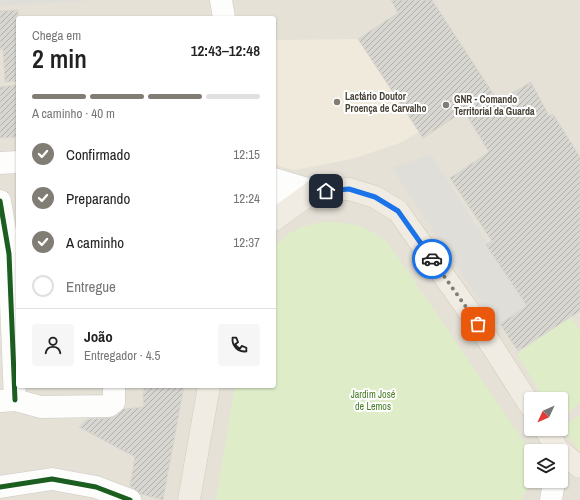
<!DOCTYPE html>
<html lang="pt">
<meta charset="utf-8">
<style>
body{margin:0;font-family:"Archivo Narrow",sans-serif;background:#f6f6f6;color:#222;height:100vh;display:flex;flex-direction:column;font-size:15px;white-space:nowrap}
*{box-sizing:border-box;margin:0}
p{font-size:13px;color:#767676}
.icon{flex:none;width:22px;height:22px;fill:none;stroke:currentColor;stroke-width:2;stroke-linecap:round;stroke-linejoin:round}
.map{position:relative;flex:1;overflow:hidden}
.sheet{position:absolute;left:16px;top:16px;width:260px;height:372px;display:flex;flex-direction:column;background:#fff;border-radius:4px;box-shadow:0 1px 3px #0004}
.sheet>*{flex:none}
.needle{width:26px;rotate:226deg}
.tools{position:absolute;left:524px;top:392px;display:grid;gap:8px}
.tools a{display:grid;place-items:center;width:44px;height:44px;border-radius:4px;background:#fff;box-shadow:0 1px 3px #0004;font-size:20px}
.pin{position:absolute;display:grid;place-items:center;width:34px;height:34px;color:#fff;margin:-17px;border-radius:8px;box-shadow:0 2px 6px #0006}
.courier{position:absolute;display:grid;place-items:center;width:40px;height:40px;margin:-20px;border:3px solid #1a73e8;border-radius:50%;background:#fff;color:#222;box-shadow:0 1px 5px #0007}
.overview em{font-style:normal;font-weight:600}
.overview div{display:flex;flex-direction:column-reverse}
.overview{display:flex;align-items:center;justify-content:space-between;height:68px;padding:0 16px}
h1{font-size:26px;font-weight:600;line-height:30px}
.bar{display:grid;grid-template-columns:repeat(4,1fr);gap:6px 4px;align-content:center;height:48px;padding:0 16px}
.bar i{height:5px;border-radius:3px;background:#e0e0e0}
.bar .current{background:#827d74}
.bar p{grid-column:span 4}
.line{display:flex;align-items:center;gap:10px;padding:0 16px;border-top:1px solid #e0e0e0}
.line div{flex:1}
.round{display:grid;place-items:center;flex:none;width:42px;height:42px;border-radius:4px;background:#f6f6f6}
ol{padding:0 16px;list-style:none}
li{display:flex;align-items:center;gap:12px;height:44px}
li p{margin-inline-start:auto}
li .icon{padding:4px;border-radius:50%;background:#827d74;color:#fff;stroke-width:4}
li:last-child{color:#767676}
li i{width:22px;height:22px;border:2px solid #e0e0e0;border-radius:50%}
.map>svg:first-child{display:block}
.residential{fill:#e5e1d7;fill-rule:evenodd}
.education{fill:#efeadb}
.garden{fill:#deedc8}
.parking{fill:#e0ded9}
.building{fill:url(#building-hatch);stroke:#d9d6cf}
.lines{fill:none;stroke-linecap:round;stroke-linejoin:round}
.minor-casing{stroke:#cdcbc6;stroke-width:23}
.major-casing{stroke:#d3cbb6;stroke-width:23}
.minor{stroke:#fdfdfc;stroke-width:22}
.major{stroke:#f1ece3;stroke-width:22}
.cycleway-casing{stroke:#fff;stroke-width:8}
.cycleway{stroke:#1b5e20;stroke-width:5}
.done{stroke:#827d74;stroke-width:4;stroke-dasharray:0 7.2}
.route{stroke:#1a73e8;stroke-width:5}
.poi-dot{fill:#827d74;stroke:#fff;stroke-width:1.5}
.labels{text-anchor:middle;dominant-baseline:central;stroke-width:4;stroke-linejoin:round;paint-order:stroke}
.poi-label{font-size:10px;font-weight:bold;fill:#474035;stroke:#fff;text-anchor:start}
.park-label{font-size:10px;fill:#477c25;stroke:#fff}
</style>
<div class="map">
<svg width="580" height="500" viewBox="0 0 580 500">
<defs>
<pattern id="building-hatch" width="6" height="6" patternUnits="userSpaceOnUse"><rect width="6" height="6" fill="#d8d6d1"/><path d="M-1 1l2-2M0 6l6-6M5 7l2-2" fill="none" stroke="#b1afaa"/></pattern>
</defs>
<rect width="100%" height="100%" fill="#f0efea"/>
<path class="residential" d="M0,0H580V500H0ZM18,18H274V386H18ZM531,399H561V429H531ZM531,451H561V481H531Z"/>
<polygon class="education" points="358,39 419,132 400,143 352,159 295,170 281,167 274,162 274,40"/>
<g class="garden">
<path d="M323,222C351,222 366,225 388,243L531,452L532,481L521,500H216L235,386H274V247C290,230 300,226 323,222Z"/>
<polygon points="571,317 580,331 580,404 561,417 561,399 545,399 517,354"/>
<polygon points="580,415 580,452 562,427"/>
</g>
<g class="parking">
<polygon points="0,0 99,0 0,6"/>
<polygon points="431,154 527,306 500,324 496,325 392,168"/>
</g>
<g class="building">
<polygon points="391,0 432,0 498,101 531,82 549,116 553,114 580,157 580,311 518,351 500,324 527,306 486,245 492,241 450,178 489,152 464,111 423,138 358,39 398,13"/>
<polygon points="18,10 18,81 5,82 3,49 0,49 0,11"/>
<polygon points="18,85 18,137 0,138 0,87"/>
<polygon points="145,386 184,386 163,500 141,494 130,486 135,457 79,427 87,419 110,418 117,416 124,409 144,407 143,395"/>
</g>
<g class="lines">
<g class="minor-casing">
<g id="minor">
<polyline points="221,0 224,18"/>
<polyline points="0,163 18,162"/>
<polyline points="274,179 314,191"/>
<polyline points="274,200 312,192"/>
<polyline points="0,201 9,254 15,400"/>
<polyline points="1,401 15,400 41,407 109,406 114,402 114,386"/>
<polyline points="0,487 52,479 96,487 130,500"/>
<polyline points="551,500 554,481"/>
</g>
</g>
<g class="major-casing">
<g id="major">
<polyline points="274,220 314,191 349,189 375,197 398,211 478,324 531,407"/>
<polyline points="545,429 559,451"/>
<polyline points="561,452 580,467"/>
<polyline points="189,500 209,386"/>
</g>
</g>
<use href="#minor" class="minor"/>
<use href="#major" class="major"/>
<g class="cycleway-casing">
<g id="cycleway">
<polyline points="0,201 9,254 15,400"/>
<polyline points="0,487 52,479 96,487 130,500"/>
</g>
</g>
<use href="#cycleway" class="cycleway"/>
</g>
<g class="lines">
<polyline class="done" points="432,259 478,324"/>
<polyline class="route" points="326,191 349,189 375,197 398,211 432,259"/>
</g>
<g class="poi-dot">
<circle cx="337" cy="102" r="4"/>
<circle cx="446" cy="105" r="4"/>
</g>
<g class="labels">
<g class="poi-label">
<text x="345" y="96">Lactário Doutor<tspan x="345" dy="12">Proença de Carvalho</tspan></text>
<text x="454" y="99">GNR - Comando<tspan x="454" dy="12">Territorial da Guarda</tspan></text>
</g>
<g class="park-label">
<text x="373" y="394">Jardim José<tspan x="373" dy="12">de Lemos</tspan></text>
</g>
</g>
</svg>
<div class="tools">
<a><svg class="needle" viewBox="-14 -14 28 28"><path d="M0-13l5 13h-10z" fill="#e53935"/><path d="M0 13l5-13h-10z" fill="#767676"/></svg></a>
<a><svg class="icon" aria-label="layers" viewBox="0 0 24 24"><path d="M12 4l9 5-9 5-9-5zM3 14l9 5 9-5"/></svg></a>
</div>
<div class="pin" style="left:478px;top:324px;background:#ea580c"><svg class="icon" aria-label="bag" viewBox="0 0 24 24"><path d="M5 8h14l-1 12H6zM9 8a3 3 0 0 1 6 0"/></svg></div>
<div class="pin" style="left:326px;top:191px;background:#1f2937"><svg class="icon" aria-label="home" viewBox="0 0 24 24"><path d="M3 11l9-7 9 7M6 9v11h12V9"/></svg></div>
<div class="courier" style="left:432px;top:259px"><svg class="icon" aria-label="car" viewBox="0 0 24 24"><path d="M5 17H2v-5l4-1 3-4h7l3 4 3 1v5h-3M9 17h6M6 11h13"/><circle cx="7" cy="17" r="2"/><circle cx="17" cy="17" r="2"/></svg></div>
<section class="sheet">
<div class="overview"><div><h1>2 min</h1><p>Chega em</p></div><em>12:43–12:48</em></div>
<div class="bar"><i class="current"></i><i class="current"></i><i class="current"></i><i></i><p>A caminho · 40 m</p></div>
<ol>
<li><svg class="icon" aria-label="check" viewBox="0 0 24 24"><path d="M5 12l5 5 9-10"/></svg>Confirmado<p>12:15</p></li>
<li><svg class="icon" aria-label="check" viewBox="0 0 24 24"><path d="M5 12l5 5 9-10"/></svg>Preparando<p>12:24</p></li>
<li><svg class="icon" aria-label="check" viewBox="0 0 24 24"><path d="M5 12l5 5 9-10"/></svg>A caminho<p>12:37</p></li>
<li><i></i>Entregue</li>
</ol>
<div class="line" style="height:72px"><a class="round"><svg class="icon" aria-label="person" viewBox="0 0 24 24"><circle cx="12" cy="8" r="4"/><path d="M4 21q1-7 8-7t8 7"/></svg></a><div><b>João</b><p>Entregador · 4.5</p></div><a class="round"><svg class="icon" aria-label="phone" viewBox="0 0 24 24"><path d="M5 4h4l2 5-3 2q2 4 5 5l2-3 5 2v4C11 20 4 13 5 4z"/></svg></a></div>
</section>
</div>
